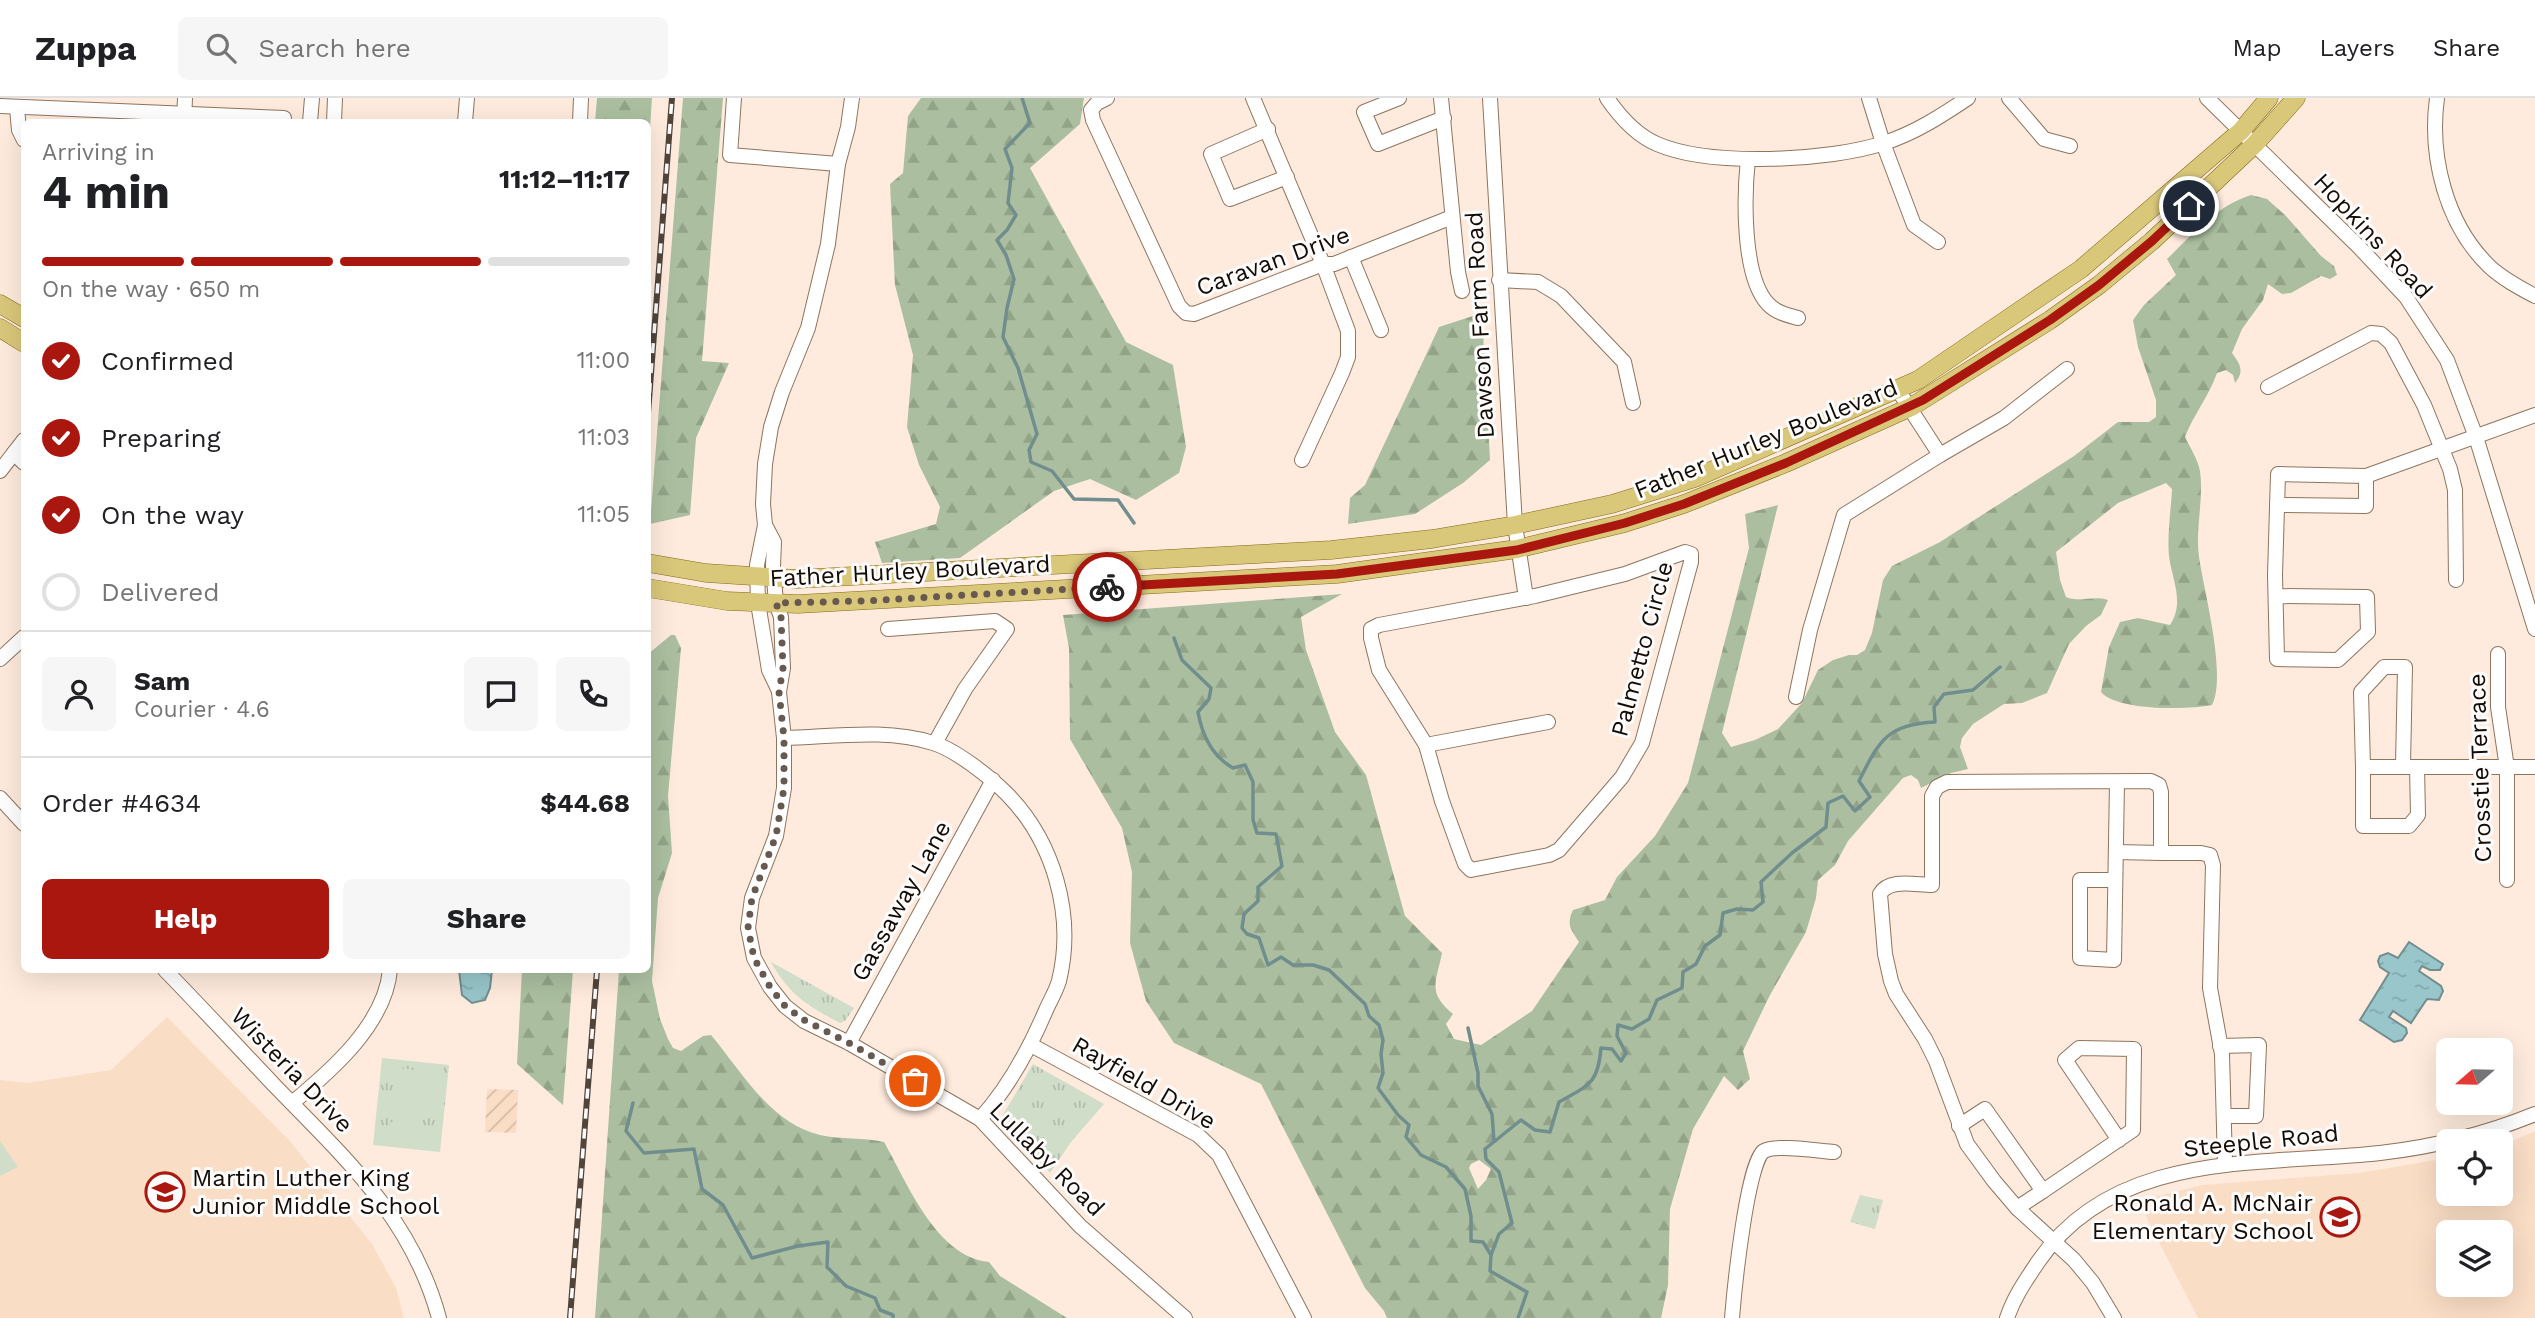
<!DOCTYPE html>
<meta charset="utf-8">
<style>
body{margin:0;font-family:"Work Sans",sans-serif;background:#f6f6f6;color:#202124;height:100vh;display:flex;flex-direction:column;font-size:26px;white-space:nowrap}
*{box-sizing:border-box;margin:0}
p{font-size:23px;color:#757577}
.icon{flex:none;width:38px;height:38px;fill:none;stroke:currentColor;stroke-width:2;stroke-linecap:round;stroke-linejoin:round}
.map{position:relative;flex:1;overflow:hidden}
.side{position:absolute;left:21px;top:21px;width:630px;height:854px;display:flex;flex-direction:column;background:#fff;border-radius:10px;box-shadow:0 7px 28px #0002}
.side>*{flex:none}
.needle{width:46px;rotate:250deg}
.fabs{position:absolute;left:2436px;top:940px;display:grid;gap:14px}
.fabs a{display:grid;place-items:center;width:77px;height:77px;border-radius:10px;background:#fff;box-shadow:0 7px 28px #0002;font-size:35px}
.pin{position:absolute;display:grid;place-items:center;width:60px;height:60px;color:#fff;margin:-30px;border:4px solid #fff;border-radius:50%;box-shadow:0 2px 7px #0007}
.courier{position:absolute;display:grid;place-items:center;width:70px;height:70px;margin:-35px;border:5px solid #a9170f;border-radius:50%;background:#fff;color:#222;box-shadow:0 2px 9px #0007}
.head em{font-style:normal;font-weight:700}
.head div{display:flex;flex-direction:column-reverse}
.head{display:flex;align-items:center;justify-content:space-between;height:119px;padding:0 21px}
h1{font-size:46px;font-weight:700;line-height:52px}
.bar{display:grid;grid-template-columns:repeat(4,1fr);gap:10px 7px;align-content:center;height:84px;padding:0 21px}
.bar i{height:9px;border-radius:5px;background:#e0e0e0}
.bar .selected{background:#a9170f}
.bar p{grid-column:span 4}
.line{display:flex;align-items:center;gap:18px;padding:0 21px;border-top:2px solid #e0e0e0}
.line div{flex:1}
.round{display:grid;place-items:center;flex:none;width:74px;height:74px;border-radius:10px;background:#f6f6f6}
ol{padding:0 21px;list-style:none}
li{display:flex;align-items:center;gap:21px;height:77px}
li p{margin-inline-start:auto}
li .icon{padding:7px;border-radius:50%;background:#a9170f;color:#fff;stroke-width:4}
li:last-child{color:#757577}
li i{width:38px;height:38px;border:4px solid #e0e0e0;border-radius:50%}
.button{display:flex;gap:14px;margin-top:auto;padding:14px 21px}
.button a{flex:1;height:80px;border-radius:10px;background:#a9170f;color:#fff;font-size:28px;font-weight:700;line-height:80px;text-align:center}
.button a+a{background:#f6f6f6;color:#202124}
header{display:flex;align-items:center;gap:42px;box-sizing:border-box;height:98px;padding:0 35px;background:#fff;border-bottom:2px solid #e0e0e0}
header strong{font-size:33px}
nav{display:flex;gap:38px;margin-inline-start:auto;font-size:24px}
.search{width:490px;height:63px;background:#f6f6f6;display:flex;align-items:center;gap:18px;box-sizing:border-box;padding:0 24px;border-radius:10px;color:#757577;font-size:26px}
.map>svg:first-child{display:block}
.built{fill:#faddc5;fill-rule:evenodd}
.industrial{fill:url(#industrial-furrows)}
.grass{fill:url(#grass-tufts)}
.forest{fill:url(#forest-firs);fill-rule:evenodd}
.garden{fill:#d0ddc9}
.water{fill:url(#water-ripples);stroke:#718e8f;stroke-width:2}
.lines{fill:none;stroke-linecap:round;stroke-linejoin:round}
.stream{stroke:#718e8f;stroke-width:3.5}
.minor-casing{stroke:#8f745e;stroke-width:16}
.major-casing{stroke:#846c18;stroke-width:19}
.minor{stroke:#fff;stroke-width:14}
.major{stroke:#d9c77a;stroke-width:18}
.rail-casing{stroke:#50443b;stroke-width:6}
.rail{stroke:#fcfcfc;stroke-width:3.5;stroke-dasharray:10;stroke-linecap:butt}
.done{stroke:#675950;stroke-width:7;stroke-dasharray:0 12.6}
.route{stroke:#a9170f;stroke-width:9}
.labels{text-anchor:middle;dominant-baseline:central;stroke-width:6;stroke-linejoin:round;paint-order:stroke}
.street-label{font-size:24px;fill:#150b04;stroke:#fcfcfc}
.poi-label{font-size:24px;fill:#150b04;stroke:#fcfcfc;text-anchor:start}
</style>
<header>
<strong>Zuppa</strong>
<div class="search"><svg class="icon" aria-label="search" viewBox="0 0 24 24"><circle cx="10" cy="10" r="6"/><path d="M15 15l6 6"/></svg>Search here</div>
<nav><a>Map</a><a>Layers</a><a>Share</a></nav>
</header>
<div class="map">
<svg width="2535" height="1220" viewBox="0 0 2535 1220">
<defs>
<pattern id="industrial-furrows" width="10" height="10" patternUnits="userSpaceOnUse" patternTransform="scale(1.75)"><rect width="10" height="10" fill="#faddc5"/><path d="M-1 1l2-2M0 10L10 0M9 11l2-2" fill="none" stroke="#d5bca8"/></pattern>
<pattern id="grass-tufts" width="24" height="20" patternUnits="userSpaceOnUse" patternTransform="scale(1.75)"><rect width="24" height="20" fill="#d0ddc9"/><path d="M3 7l-1-3M5 7V3M7 7l1-3M15 17l-1-3M17 17v-4M19 17l1-3" fill="none" stroke="#b2bcab"/></pattern>
<pattern id="forest-firs" width="22" height="20" patternUnits="userSpaceOnUse" patternTransform="scale(1.75)"><rect width="22" height="20" fill="#abbfa0"/><path d="M5 1l3.5 6h-7zM16 11l3.5 6h-7z" fill="#92a388"/></pattern>
<pattern id="water-ripples" width="26" height="14" patternUnits="userSpaceOnUse" patternTransform="scale(1.75)"><rect width="26" height="14" fill="#98c6ca"/><path d="M2 4q2-2 4 0t4 0M15 11q2-2 4 0t4 0" fill="none" stroke="#82a9ac"/></pattern>
</defs>
<rect width="100%" height="100%" fill="#feebdd"/>
<g class="built">
<polygon points="167,919 289,1042 372,1146 396,1190 404,1220 0,1220 0,982 27,985 111,972"/>
<path d="M2535,1033V1220H2198L2138,1103L2202,1087L2359,1075L2448,1060V1096H2501V1048ZM2448,1134H2501V1186H2448Z"/>
</g>
<polygon class="industrial" points="487,991 518,992 516,1035 485,1034"/>
<g class="grass">
<path d="M771,864L854,910L845,923L840,925C809,909 788,896 771,864Z"/>
<polygon points="382,960 449,967 440,1054 373,1047"/>
<polygon points="1033,966 1104,1006 1071,1044 1050,1075 1000,1022"/>
<polygon points="1860,1097 1883,1102 1875,1131 1850,1124"/>
</g>
<g class="forest">
<polygon points="597,0 652,0 648,61 648,24 595,24"/>
<polygon points="683,0 723,0 702,263 729,265 696,340 690,417 650,426"/>
<polygon points="921,0 1084,0 1080,26 1030,70 1126,244 1173,267 1186,349 1179,375 1136,402 1090,381 1054,393 960,460 882,465 875,444 936,426 940,409 919,367 907,329 913,257 895,187 890,86 903,75 908,18"/>
<path d="M2251,97L2267,101L2286,118L2321,158L2334,168L2337,177L2330,181L2321,178L2291,195L2282,196L2268,186L2263,202L2242,231L2232,255C2240,266 2245,273 2235,285L2233,277L2226,272L2217,275C2209,298 2194,316 2185,339C2190,349 2198,362 2200,373C2204,402 2195,431 2199,459C2204,493 2227,578 2212,607C2188,612 2117,613 2101,594L2109,549L2120,524L2138,520L2170,527C2185,504 2172,482 2169,458C2167,437 2171,412 2172,391L2166,385L2118,405L2056,454L2060,482L2066,499C2080,505 2094,497 2108,502L2101,517L2086,528L2069,546L2047,595L2022,605L2004,606L1973,626L1962,640L1960,649L1968,671L1951,675L1921,690L1918,682L1911,677L1903,680L1848,743L1835,767L1818,782L1816,800L1806,834L1770,897L1743,953L1750,981L1738,992L1724,978L1693,1031L1670,1111L1668,1187L1661,1220H1387L1384,1213L1365,1190L1261,986L1174,945L1146,903L1130,845L1132,774L1122,730L1070,641L1069,550L1063,517L1342,496L1301,519L1306,552L1335,634L1366,677L1405,818L1442,855C1436,885 1427,894 1453,916L1446,926L1454,941L1481,947L1532,913L1579,844C1571,832 1566,826 1573,812L1605,802L1617,779L1655,738L1688,685L1749,450L1745,416L1778,407L1722,635L1731,649L1755,642L1778,631L1802,605L1818,572L1833,562L1849,557H1857L1865,552L1872,535L1883,482L1892,468L1940,444L2074,358L2118,324H2149L2156,319V302L2138,249L2133,222L2144,207L2176,177L2167,161C2193,136 2216,108 2251,97ZM1479,1062L1491,1071L1486,1082L1478,1091L1469,1070L1471,1066Z"/>
<polygon points="1482,215 1490,362 1463,385 1415,416 1348,426 1350,400 1365,387 1439,229"/>
<path d="M671,537H675L681,550L668,698L672,755L658,800L652,883L660,921L668,941L673,950L681,953L703,938L711,937C742,974 770,1025 820,1037C841,1042 863,1039 884,1044C907,1084 936,1159 989,1164L1000,1178L1067,1220H595L619,872H648V556Z"/>
<polygon points="522,872 573,872 563,1007 517,966"/>
</g>
<g class="garden">
<polygon points="397,970 440,975 437,994 394,989"/>
<polygon points="394,996 436,1001 434,1020 391,1015"/>
<polygon points="390,1024 432,1029 430,1048 387,1043"/>
<polygon points="0,1043 18,1069 0,1078"/>
</g>
<g class="water">
<polygon points="2409,844 2443,866 2440,872 2430,872 2422,868 2419,873 2441,888 2443,893 2439,902 2427,901 2411,925 2393,913 2389,919 2406,930 2407,935 2402,942 2394,944 2360,922 2389,875 2380,869 2378,863 2380,858 2388,855 2398,860"/>
<polygon points="459,872 492,872 490,890 485,902 472,905 462,897"/>
</g>
<g class="lines">
<g class="stream">
<polyline points="1022,0 1030,25 1005,51 1012,70 1008,105 1016,117 1007,132 997,142 1006,157 1014,181 1007,210 1003,239 1018,270 1037,336 1029,352 1031,364 1052,373 1074,401 1118,402 1134,425"/>
<path d="M1174,540L1182,562L1211,590L1209,601L1198,614C1202,637 1212,658 1233,670L1245,667L1253,684V722L1257,735L1276,736L1282,768L1258,789V803L1244,816L1242,830L1247,836L1259,840L1268,867L1281,859L1293,867H1313L1329,872L1365,906L1369,918L1379,927L1383,942L1381,956L1383,975L1378,990L1398,1017L1409,1027L1406,1039L1421,1057L1446,1069L1465,1091L1471,1118V1143L1483,1144L1491,1157L1490,1173L1527,1194L1518,1220"/>
<polyline points="1468,930 1478,975 1478,988 1492,1016 1494,1043"/>
<polyline points="633,1005 626,1033 644,1055 694,1051 702,1091 723,1107 752,1160 798,1148 828,1144 827,1169 846,1188 875,1200 880,1212 893,1217 893,1220"/>
<path d="M1491,1157L1499,1136L1512,1125L1499,1074L1486,1061L1485,1051L1521,1022L1535,1032L1550,1034L1559,1004C1589,987 1598,986 1601,950L1612,951L1621,963L1626,955L1617,938L1618,927L1632,931L1649,921L1657,902L1682,890L1683,874L1696,866L1705,848L1720,837L1723,815L1737,811L1753,812L1763,804L1761,784L1792,755L1826,729L1828,705L1843,698L1855,713L1870,699L1859,683C1879,643 1887,626 1935,624L1934,609L1944,596L1973,592L2000,569"/>
</g>
<g class="minor-casing">
<g id="minor">
<polyline points="734,0 730,57 838,66 848,29 852,0"/>
<polyline points="1107,0 1097,5 1091,12 1093,22 1179,208 1186,215 1194,216 1323,166 1334,166 1452,119"/>
<polyline points="1253,0 1323,166 1348,233 1348,259 1342,275 1302,362"/>
<polyline points="1399,0 1364,14 1378,46 1444,20"/>
<polyline points="1441,0 1458,174 1462,193"/>
<polyline points="1490,0 1515,427 1526,500"/>
<path d="M1607,0C1620,19 1636,37 1657,46C1710,69 1830,63 1884,45C1915,35 1941,18 1968,0"/>
<polyline points="1869,0 1883,45 1914,127 1938,144"/>
<polyline points="2009,0 2044,41 2070,48"/>
<polyline points="2207,0 2359,149 2406,199 2447,262 2476,339 2535,531"/>
<path d="M2437,0C2429,59 2446,127 2490,169C2503,181 2520,190 2535,198"/>
<polyline points="0,8 284,20"/>
<polyline points="17,10 19,32 24,42"/>
<polyline points="184,23 185,0"/>
<polyline points="310,24 312,0"/>
<polyline points="334,24 335,0"/>
<polyline points="465,24 467,0"/>
<polyline points="580,24 581,0"/>
<polyline points="1268,31 1211,56 1230,101 1287,79"/>
<path d="M1748,61C1744,98 1742,178 1768,206C1777,215 1787,217 1798,220"/>
<polyline points="1351,159 1381,232"/>
<polyline points="1499,182 1538,184 1561,198 1624,264 1633,305"/>
<polyline points="2268,289 2371,235 2381,236 2391,245 2424,307 2450,371 2455,392 2456,482"/>
<polyline points="14,355 24,365"/>
<polyline points="1940,357 2004,320 2067,271"/>
<polyline points="0,373 24,342"/>
<polyline points="2277,407 2366,408 2366,378"/>
<polyline points="765,427 774,444 773,468 776,505 781,519 783,570 779,594 784,640 784,690 776,738 752,800 748,830 754,860 770,889 785,908 804,923 849,945 980,1021 1080,1128 1185,1220"/>
<polygon points="1685,454 1691,456 1691,464 1642,645 1622,679 1559,752 1549,757 1471,772 1465,766 1442,703 1426,647 1379,572 1371,540 1371,531 1379,527 1535,498 1625,476"/>
<polyline points="2276,498 2367,499 2368,534 2338,562 2277,561 2275,477 2278,376 2366,378 2535,317"/>
<polyline points="888,531 995,523 1007,531 965,591 935,645"/>
<polyline points="2498,556 2498,609 2507,670 2507,782"/>
<polyline points="0,561 24,539"/>
<polyline points="779,593 769,572 758,505 757,467 765,427 763,406 765,366 771,329 782,294 808,230 828,146 838,66"/>
<polyline points="1796,599 1810,532 1844,417 1940,357 1898,292"/>
<path d="M784,640C832,639 886,630 933,645C956,652 990,679 1007,696C1054,744 1075,817 1059,883C1056,893 1050,903 1046,912C1029,952 1009,989 980,1021"/>
<polyline points="1426,647 1548,624"/>
<polyline points="2403,668 2405,569 2384,569 2361,594 2363,669 2535,669"/>
<polyline points="2363,669 2363,728 2409,728 2418,717 2417,669"/>
<polyline points="0,700 24,726"/>
<polyline points="2116,754 2161,755"/>
<polyline points="2115,782 2080,782 2080,860 2114,862 2117,684"/>
<path d="M165,872C202,910 238,949 275,988C344,1059 412,1120 439,1220"/>
<polyline points="849,945 993,682"/>
<polyline points="1031,947 1198,1037 1219,1057 1304,1220"/>
<polyline points="2220,948 2259,947 2256,1018 2224,1018"/>
<path d="M292,1005C332,972 385,926 390,872"/>
<polyline points="1959,1028 1985,1011 2043,1093 2017,1110"/>
<polyline points="2043,1093 2133,1032 2134,951 2079,950 2065,962 2119,1042"/>
<path d="M1732,1220C1734,1195 1747,1063 1764,1053C1776,1046 1819,1053 1834,1054"/>
<path d="M2007,1220C2014,1199 2026,1182 2038,1164C2115,1051 2261,1068 2380,1055C2433,1049 2486,1036 2535,1016"/>
<path d="M2114,1220L2093,1185L2074,1162L2017,1110L1994,1083L1967,1046L1936,963L1925,941L1896,896L1891,883L1885,856L1880,796C1889,780 1915,787 1932,787V698L1937,689L1947,684L2151,683L2159,687L2161,694V755H2201L2210,757L2213,767L2210,890L2222,956L2225,1066"/>
</g>
</g>
<g class="major-casing">
<g id="major">
<polyline points="0,206 24,220"/>
<polyline points="0,230 24,245"/>
<polyline points="648,465 706,475 797,481 1331,452 1432,441 1515,427 1612,406 1695,380 1918,282 2081,171 2241,33 2269,0"/>
<polyline points="648,490 727,503 798,506 1337,476 1517,451 1625,425 1684,406 1786,365 1911,309 2050,222 2099,187 2152,143 2255,46 2296,0"/>
</g>
</g>
<use href="#minor" class="minor"/>
<use href="#major" class="major"/>
<g class="rail-casing">
<g id="rail">
<polyline points="648,315 672,0"/>
<polyline points="570,1220 597,872"/>
</g>
</g>
<use href="#rail" class="rail"/>
</g>
<g class="lines">
<polyline class="done" points="915,983 849,945 804,922 785,908 770,889 754,860 748,830 752,800 776,738 784,690 784,640 779,594 783,570 781,519 776,505 863,503 1107,489"/>
<polyline class="route" points="1107,489 1337,476 1517,452 1625,425 1684,406 1786,365 1923,302 2050,222 2099,187 2152,143 2189,108"/>
</g>
<defs>
<g id="school-ring" transform="scale(2.0125)"><circle r="9.5" fill="#fcfcfc" stroke="#a9170f" stroke-width="1.5"/><path d="M0-5L7-2L0 1L-7-2ZM-4 1L0 2.5L4 1V4Q0 6-4 4Z" fill="#a9170f"/></g>
</defs>
<g fill-rule="evenodd">
<use href="#school-ring" x="165" y="1094"/>
<use href="#school-ring" x="2340" y="1119"/>
</g>
<g class="labels">
<g class="street-label">
<text transform="translate(2373 138) rotate(47)">Hopkins Road</text>
<text transform="translate(1273 163) rotate(-20)">Caravan Drive</text>
<text transform="translate(1480 227) rotate(-93)">Dawson Farm Road</text>
<text transform="translate(1766 341) rotate(-22)">Father Hurley Boulevard</text>
<text transform="translate(910 473) rotate(-3)">Father Hurley Boulevard</text>
<text transform="translate(1642 551) rotate(-75)">Palmetto Circle</text>
<text transform="translate(2480 670) rotate(-92)">Crosstie Terrace</text>
<text transform="translate(901 803) rotate(-61)">Gassaway Lane</text>
<text transform="translate(292 972) rotate(46)">Wisteria Drive</text>
<text transform="translate(1144 985) rotate(30)">Rayfield Drive</text>
<text transform="translate(2261 1043) rotate(-6)">Steeple Road</text>
<text transform="translate(1047 1061) rotate(45)">Lullaby Road</text>
</g>
<g class="poi-label">
<text x="192" y="1080">Martin Luther King<tspan x="192" dy="28">Junior Middle School</tspan></text>
<text x="2313" y="1105" text-anchor="end">Ronald A. McNair<tspan x="2313" dy="28">Elementary School</tspan></text>
</g>
</g>
</svg>
<div class="fabs">
<a><svg class="needle" viewBox="-14 -14 28 28"><path d="M0-13l5 13h-10z" fill="#e53935"/><path d="M0 13l5-13h-10z" fill="#757577"/></svg></a>
<a><svg class="icon" aria-label="locate" viewBox="0 0 24 24"><circle cx="12" cy="12" r="6"/><path d="M12 2v4M12 18v4M2 12h4M18 12h4"/></svg></a>
<a><svg class="icon" aria-label="layers" viewBox="0 0 24 24"><path d="M12 4l9 5-9 5-9-5zM3 14l9 5 9-5"/></svg></a>
</div>
<div class="pin" style="left:915px;top:983px;background:#ea580c"><svg class="icon" aria-label="bag" viewBox="0 0 24 24"><path d="M5 8h14l-1 12H6zM9 8a3 3 0 0 1 6 0"/></svg></div>
<div class="pin" style="left:2189px;top:108px;background:#1f2937"><svg class="icon" aria-label="home" viewBox="0 0 24 24"><path d="M3 11l9-7 9 7M6 9v11h12V9"/></svg></div>
<div class="courier" style="left:1107px;top:489px"><svg class="icon" aria-label="bike" viewBox="0 0 24 24"><circle cx="6" cy="16" r="4"/><circle cx="18" cy="16" r="4"/><path d="M6 16l4-8h5l3 8M10 8l3 8H6M13 5h3"/></svg></div>
<section class="side">
<div class="head"><div><h1>4 min</h1><p>Arriving in</p></div><em>11:12–11:17</em></div>
<div class="bar"><i class="selected"></i><i class="selected"></i><i class="selected"></i><i></i><p>On the way · 650 m</p></div>
<ol>
<li><svg class="icon" aria-label="check" viewBox="0 0 24 24"><path d="M5 12l5 5 9-10"/></svg>Confirmed<p>11:00</p></li>
<li><svg class="icon" aria-label="check" viewBox="0 0 24 24"><path d="M5 12l5 5 9-10"/></svg>Preparing<p>11:03</p></li>
<li><svg class="icon" aria-label="check" viewBox="0 0 24 24"><path d="M5 12l5 5 9-10"/></svg>On the way<p>11:05</p></li>
<li><i></i>Delivered</li>
</ol>
<div class="line" style="height:126px"><a class="round"><svg class="icon" aria-label="person" viewBox="0 0 24 24"><circle cx="12" cy="8" r="4"/><path d="M4 21q1-7 8-7t8 7"/></svg></a><div><b>Sam</b><p>Courier · 4.6</p></div><a class="round"><svg class="icon" aria-label="chat" viewBox="0 0 24 24"><path d="M4 5h16v11H9l-5 4z"/></svg></a><a class="round"><svg class="icon" aria-label="phone" viewBox="0 0 24 24"><path d="M5 4h4l2 5-3 2q2 4 5 5l2-3 5 2v4C11 20 4 13 5 4z"/></svg></a></div>
<div class="line" style="height:91px"><div>Order #4634</div><b>$44.68</b></div>
<div class="button"><a>Help</a><a>Share</a></div>
</section>
</div>
